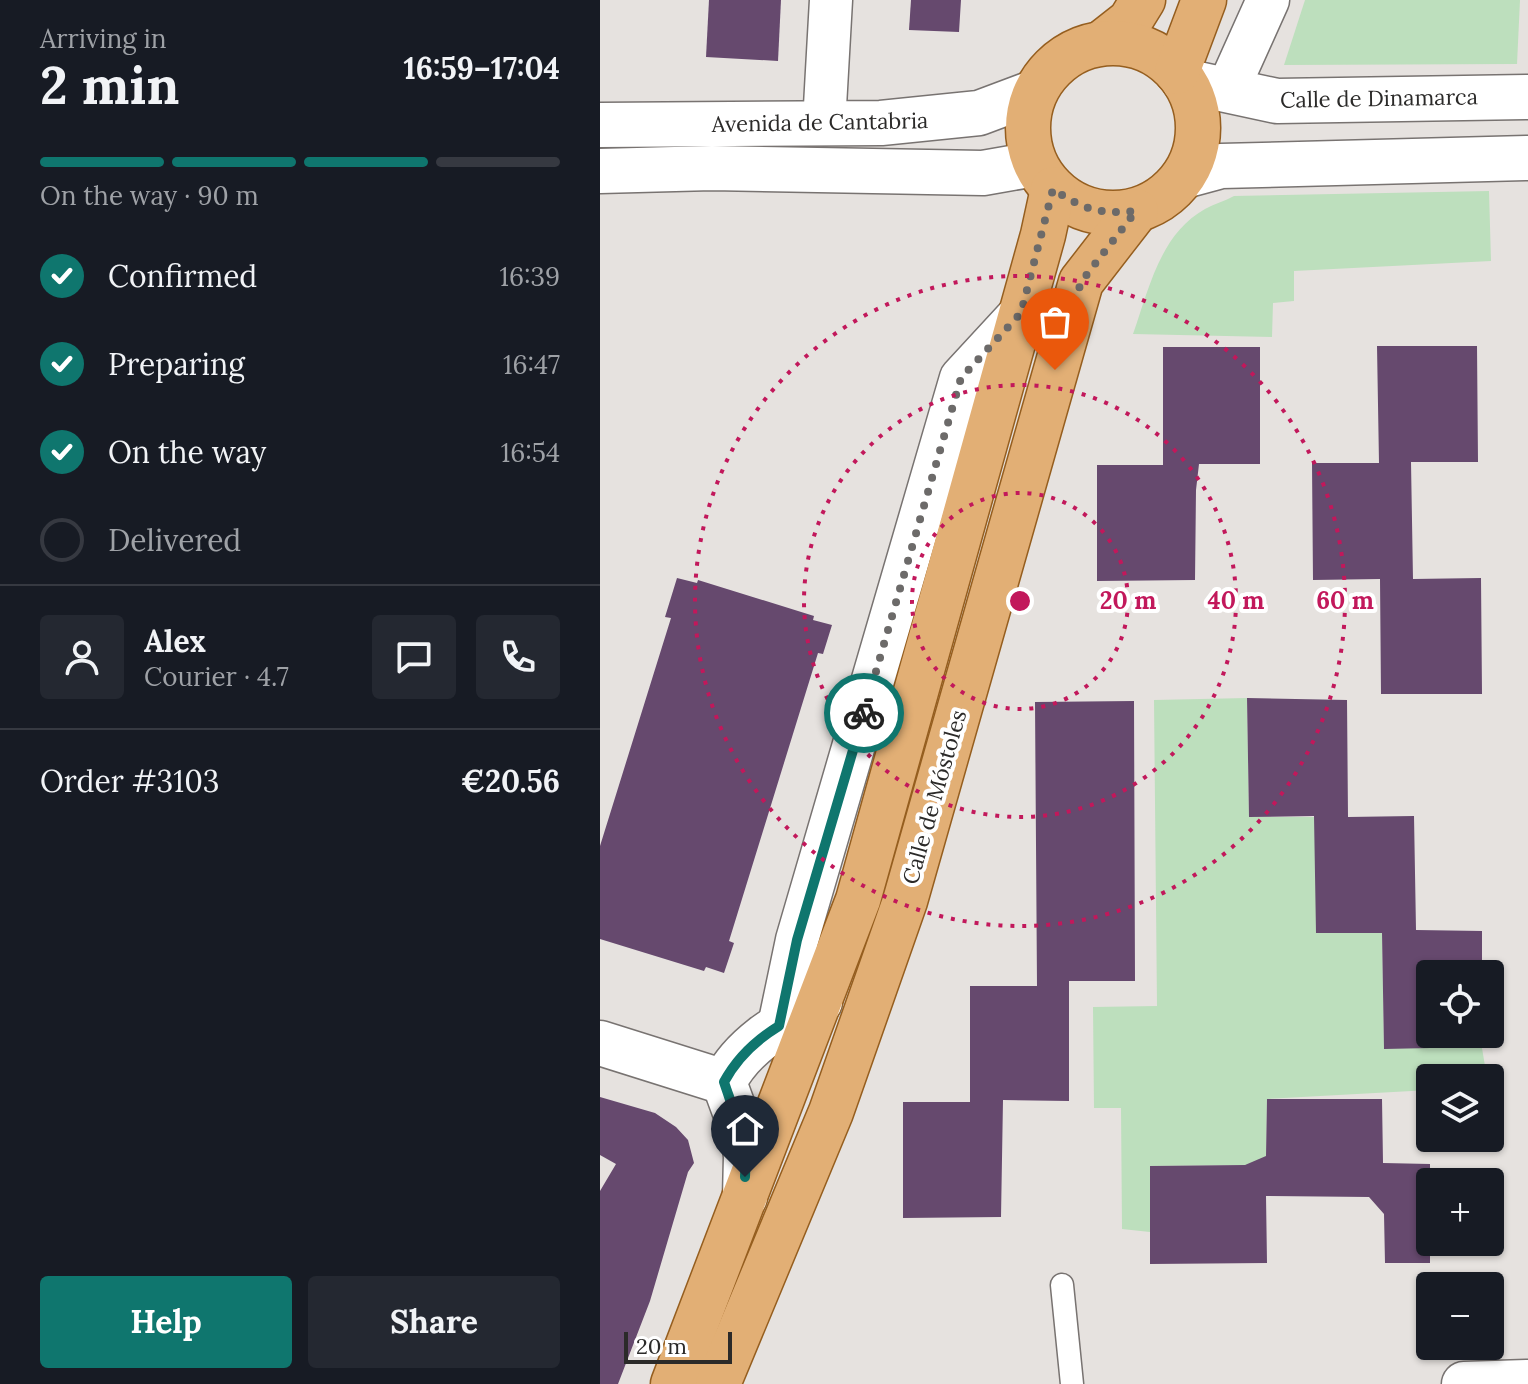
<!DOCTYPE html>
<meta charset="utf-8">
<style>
body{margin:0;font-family:Lora,serif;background:#242831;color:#f1f3f6;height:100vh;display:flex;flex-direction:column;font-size:30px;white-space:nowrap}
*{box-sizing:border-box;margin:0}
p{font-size:26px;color:#9ea1a6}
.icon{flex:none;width:44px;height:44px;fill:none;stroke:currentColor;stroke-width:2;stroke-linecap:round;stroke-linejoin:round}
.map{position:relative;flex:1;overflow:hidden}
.panel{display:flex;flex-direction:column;background:#171b24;width:600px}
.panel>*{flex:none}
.tools{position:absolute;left:816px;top:960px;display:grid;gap:16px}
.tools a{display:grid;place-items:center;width:88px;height:88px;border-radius:8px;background:#171b24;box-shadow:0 2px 6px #0004;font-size:40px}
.scale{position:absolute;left:24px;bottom:20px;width:108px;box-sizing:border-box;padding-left:8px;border:4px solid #2b2a29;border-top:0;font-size:22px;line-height:28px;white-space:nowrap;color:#2b2a29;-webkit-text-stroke:6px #fff;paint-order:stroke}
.pin{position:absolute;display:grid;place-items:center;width:68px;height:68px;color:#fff;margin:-82px -34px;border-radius:50% 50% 50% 0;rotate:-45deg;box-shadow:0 0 8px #0007}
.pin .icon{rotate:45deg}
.courier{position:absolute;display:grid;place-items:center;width:80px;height:80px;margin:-40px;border:6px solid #0f766e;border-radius:50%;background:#fff;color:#222;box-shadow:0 2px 10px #0007}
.head em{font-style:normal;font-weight:700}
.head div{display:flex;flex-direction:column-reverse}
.head{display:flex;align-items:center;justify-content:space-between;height:136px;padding:0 40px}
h1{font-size:52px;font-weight:700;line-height:60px}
.bar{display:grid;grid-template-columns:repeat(4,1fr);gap:12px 8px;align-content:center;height:96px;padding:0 40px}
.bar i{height:10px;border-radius:6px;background:#363941}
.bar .selected{background:#0f766e}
.bar p{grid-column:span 4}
.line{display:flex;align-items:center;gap:20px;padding:0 40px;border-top:2px solid #363941}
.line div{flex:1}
.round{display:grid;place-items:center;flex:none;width:84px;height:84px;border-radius:8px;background:#242831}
ol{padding:0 40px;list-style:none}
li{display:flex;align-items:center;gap:24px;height:88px}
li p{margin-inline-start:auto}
li .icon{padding:8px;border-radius:50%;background:#0f766e;color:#fff;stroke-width:4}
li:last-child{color:#9ea1a6}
li i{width:44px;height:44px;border:4px solid #363941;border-radius:50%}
.cta{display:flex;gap:16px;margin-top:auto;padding:16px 40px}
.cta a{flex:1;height:92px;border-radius:8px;background:#0f766e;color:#fff;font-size:32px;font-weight:700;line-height:92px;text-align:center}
.cta a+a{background:#242831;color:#f1f3f6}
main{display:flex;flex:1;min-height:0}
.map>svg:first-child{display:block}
.green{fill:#bddfbd}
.building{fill:#66496e}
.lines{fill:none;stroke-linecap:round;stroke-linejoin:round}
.lane-casing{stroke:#787371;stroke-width:25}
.street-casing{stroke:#787371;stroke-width:45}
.secondary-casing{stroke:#787371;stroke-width:47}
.primary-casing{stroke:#955e1f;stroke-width:47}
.lane{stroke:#fff;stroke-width:22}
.street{stroke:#fff;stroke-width:42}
.secondary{stroke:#fff;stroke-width:44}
.primary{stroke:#e2af75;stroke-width:44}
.done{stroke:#6c6a69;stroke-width:8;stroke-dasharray:0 14.4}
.route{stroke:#0f766e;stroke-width:10}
.ring{fill:none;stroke:#c2185b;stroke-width:4;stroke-dasharray:4 8}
.labels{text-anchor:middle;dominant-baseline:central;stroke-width:8;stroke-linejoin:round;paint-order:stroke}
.street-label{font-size:22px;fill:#2b2a29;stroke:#fff}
.centre{fill:#c2185b;stroke:#fff;stroke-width:4}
.ring-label{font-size:24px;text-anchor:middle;font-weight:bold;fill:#c2185b;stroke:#fff;stroke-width:8;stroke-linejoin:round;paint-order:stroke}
</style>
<main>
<section class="panel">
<div class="head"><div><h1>2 min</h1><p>Arriving in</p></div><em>16:59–17:04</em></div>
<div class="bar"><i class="selected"></i><i class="selected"></i><i class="selected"></i><i></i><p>On the way · 90 m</p></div>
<ol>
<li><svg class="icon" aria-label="check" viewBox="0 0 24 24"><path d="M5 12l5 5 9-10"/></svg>Confirmed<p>16:39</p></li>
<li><svg class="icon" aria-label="check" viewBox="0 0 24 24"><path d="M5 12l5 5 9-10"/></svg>Preparing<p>16:47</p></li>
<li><svg class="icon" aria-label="check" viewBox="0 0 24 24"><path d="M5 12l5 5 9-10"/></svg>On the way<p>16:54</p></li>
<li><i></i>Delivered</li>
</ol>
<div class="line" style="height:144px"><a class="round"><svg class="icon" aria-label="person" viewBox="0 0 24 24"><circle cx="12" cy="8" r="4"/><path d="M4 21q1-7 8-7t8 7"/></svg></a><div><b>Alex</b><p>Courier · 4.7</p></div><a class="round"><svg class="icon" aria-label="chat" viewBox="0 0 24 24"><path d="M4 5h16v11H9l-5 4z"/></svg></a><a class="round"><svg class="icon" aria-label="phone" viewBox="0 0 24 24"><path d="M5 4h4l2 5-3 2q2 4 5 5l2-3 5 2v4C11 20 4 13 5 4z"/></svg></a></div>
<div class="line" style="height:104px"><div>Order #3103</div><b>€20.56</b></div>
<div class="cta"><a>Help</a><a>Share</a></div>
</section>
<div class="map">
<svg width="928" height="1384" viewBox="0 0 928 1384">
<rect width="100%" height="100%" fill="#e6e2df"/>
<g class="green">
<polygon points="705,0 920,0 917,64 684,65"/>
<path d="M889,191L891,261L694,271V301L673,303L672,337L533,334C549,289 560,234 605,209C614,204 625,201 634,196Z"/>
<polygon points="647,698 649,817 714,817 782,932 784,1048 882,1048 887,1078 830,1078 830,1090 667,1099 666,1165 550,1166 550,1232 522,1229 521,1108 494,1108 493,1007 557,1006 554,700"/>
</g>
<g class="building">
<polygon points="109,0 181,0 178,61 106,57"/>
<polygon points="311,0 361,0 359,32 309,30"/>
<polygon points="777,346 877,346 878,462 811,462 813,579 881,578 882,694 781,694 780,579 713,580 712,463 779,463"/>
<polygon points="563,347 660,347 660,464 599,464 596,490 595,580 497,581 497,465 563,465"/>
<polygon points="77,578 97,583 98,580 214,616 213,620 232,625 223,654 218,653 129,941 134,943 124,973 106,967 104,971 0,939 0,846 71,618 65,617"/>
<polygon points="647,698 747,700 748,817 814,816 816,930 882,931 882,974 830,974 830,1048 784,1049 782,933 716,933 714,816 649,817"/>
<polygon points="534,701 535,981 469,981 469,1101 403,1100 401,1217 303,1218 303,1102 370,1102 370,986 437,986 435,702"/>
<polygon points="0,1097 55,1113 76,1127 88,1140 94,1163 88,1172 50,1301 18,1384 0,1384 0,1191 16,1164 0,1155"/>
<polygon points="667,1099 782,1099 783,1163 830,1164 830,1263 785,1263 784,1214 769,1197 666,1196 667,1263 550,1264 550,1166 645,1165 666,1156"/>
</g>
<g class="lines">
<g class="lane-casing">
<polyline id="lane" points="462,1285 472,1384"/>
</g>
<g class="street-casing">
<g id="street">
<polyline points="628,89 668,0"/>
<polyline points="224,124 231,0"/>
<polyline points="179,1026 197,940 361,378 421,313"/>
</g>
</g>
<g class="secondary-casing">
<g id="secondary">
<polyline points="584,81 677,101 928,97"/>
<polyline points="0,125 281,123 379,113 435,92"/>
<polyline points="0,171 112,168 383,173 435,164"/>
<polyline points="584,176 621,166 928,158"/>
<polyline points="0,1043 124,1082"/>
<path d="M145,1197L146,1156L143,1134L124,1082C144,1043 183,1023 220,1002"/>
<polyline points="864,1384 928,1382"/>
</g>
</g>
<g class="primary-casing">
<g id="primary">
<polyline points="502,43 530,21 543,0"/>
<circle cx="513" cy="128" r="85"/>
<polyline points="577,72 604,0"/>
<polyline points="73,1384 258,900 443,235 453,189"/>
<polyline points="118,1384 231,1112 305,901 481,282 536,211"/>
</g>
</g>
<use href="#lane" class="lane"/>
<use href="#street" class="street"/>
<use href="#secondary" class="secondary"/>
<use href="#primary" class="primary"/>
</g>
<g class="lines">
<path class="done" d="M264,713L361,378L421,313L453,189C484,210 499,214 536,211L481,282L455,370"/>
<path class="route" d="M145,1177C147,1142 135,1115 124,1082C137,1058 156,1040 179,1026L197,940L264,713"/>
</g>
<g class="ring">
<circle cx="420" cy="601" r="108"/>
<circle cx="420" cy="601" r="216"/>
<circle cx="420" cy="601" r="325"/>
</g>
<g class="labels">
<g class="street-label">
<text transform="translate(779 98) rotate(-1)">Calle de Dinamarca</text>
<text transform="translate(220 122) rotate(-1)">Avenida de Cantabria</text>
<text transform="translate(334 797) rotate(-74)">Calle de Móstoles</text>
</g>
</g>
<circle cx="420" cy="601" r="12" class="centre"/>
<g class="ring-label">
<text x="528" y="609">20 m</text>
<text x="636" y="609">40 m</text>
<text x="745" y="609">60 m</text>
</g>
</svg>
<div class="tools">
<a><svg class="icon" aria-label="locate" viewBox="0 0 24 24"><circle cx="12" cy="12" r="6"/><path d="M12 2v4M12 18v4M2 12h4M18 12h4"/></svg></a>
<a><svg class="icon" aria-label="layers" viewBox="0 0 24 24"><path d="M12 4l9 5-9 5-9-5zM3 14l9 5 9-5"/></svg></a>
<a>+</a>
<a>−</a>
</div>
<div class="scale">20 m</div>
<div class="pin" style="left:455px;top:370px;background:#ea580c"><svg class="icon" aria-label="bag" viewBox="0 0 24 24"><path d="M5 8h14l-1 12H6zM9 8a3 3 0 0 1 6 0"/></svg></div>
<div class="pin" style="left:145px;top:1177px;background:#1f2937"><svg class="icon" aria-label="home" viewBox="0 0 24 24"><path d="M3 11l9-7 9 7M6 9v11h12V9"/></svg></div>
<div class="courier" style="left:264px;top:713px"><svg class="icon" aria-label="bike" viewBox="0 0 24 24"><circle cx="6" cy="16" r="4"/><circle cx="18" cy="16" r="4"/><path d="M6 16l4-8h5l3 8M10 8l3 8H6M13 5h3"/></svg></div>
</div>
</main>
